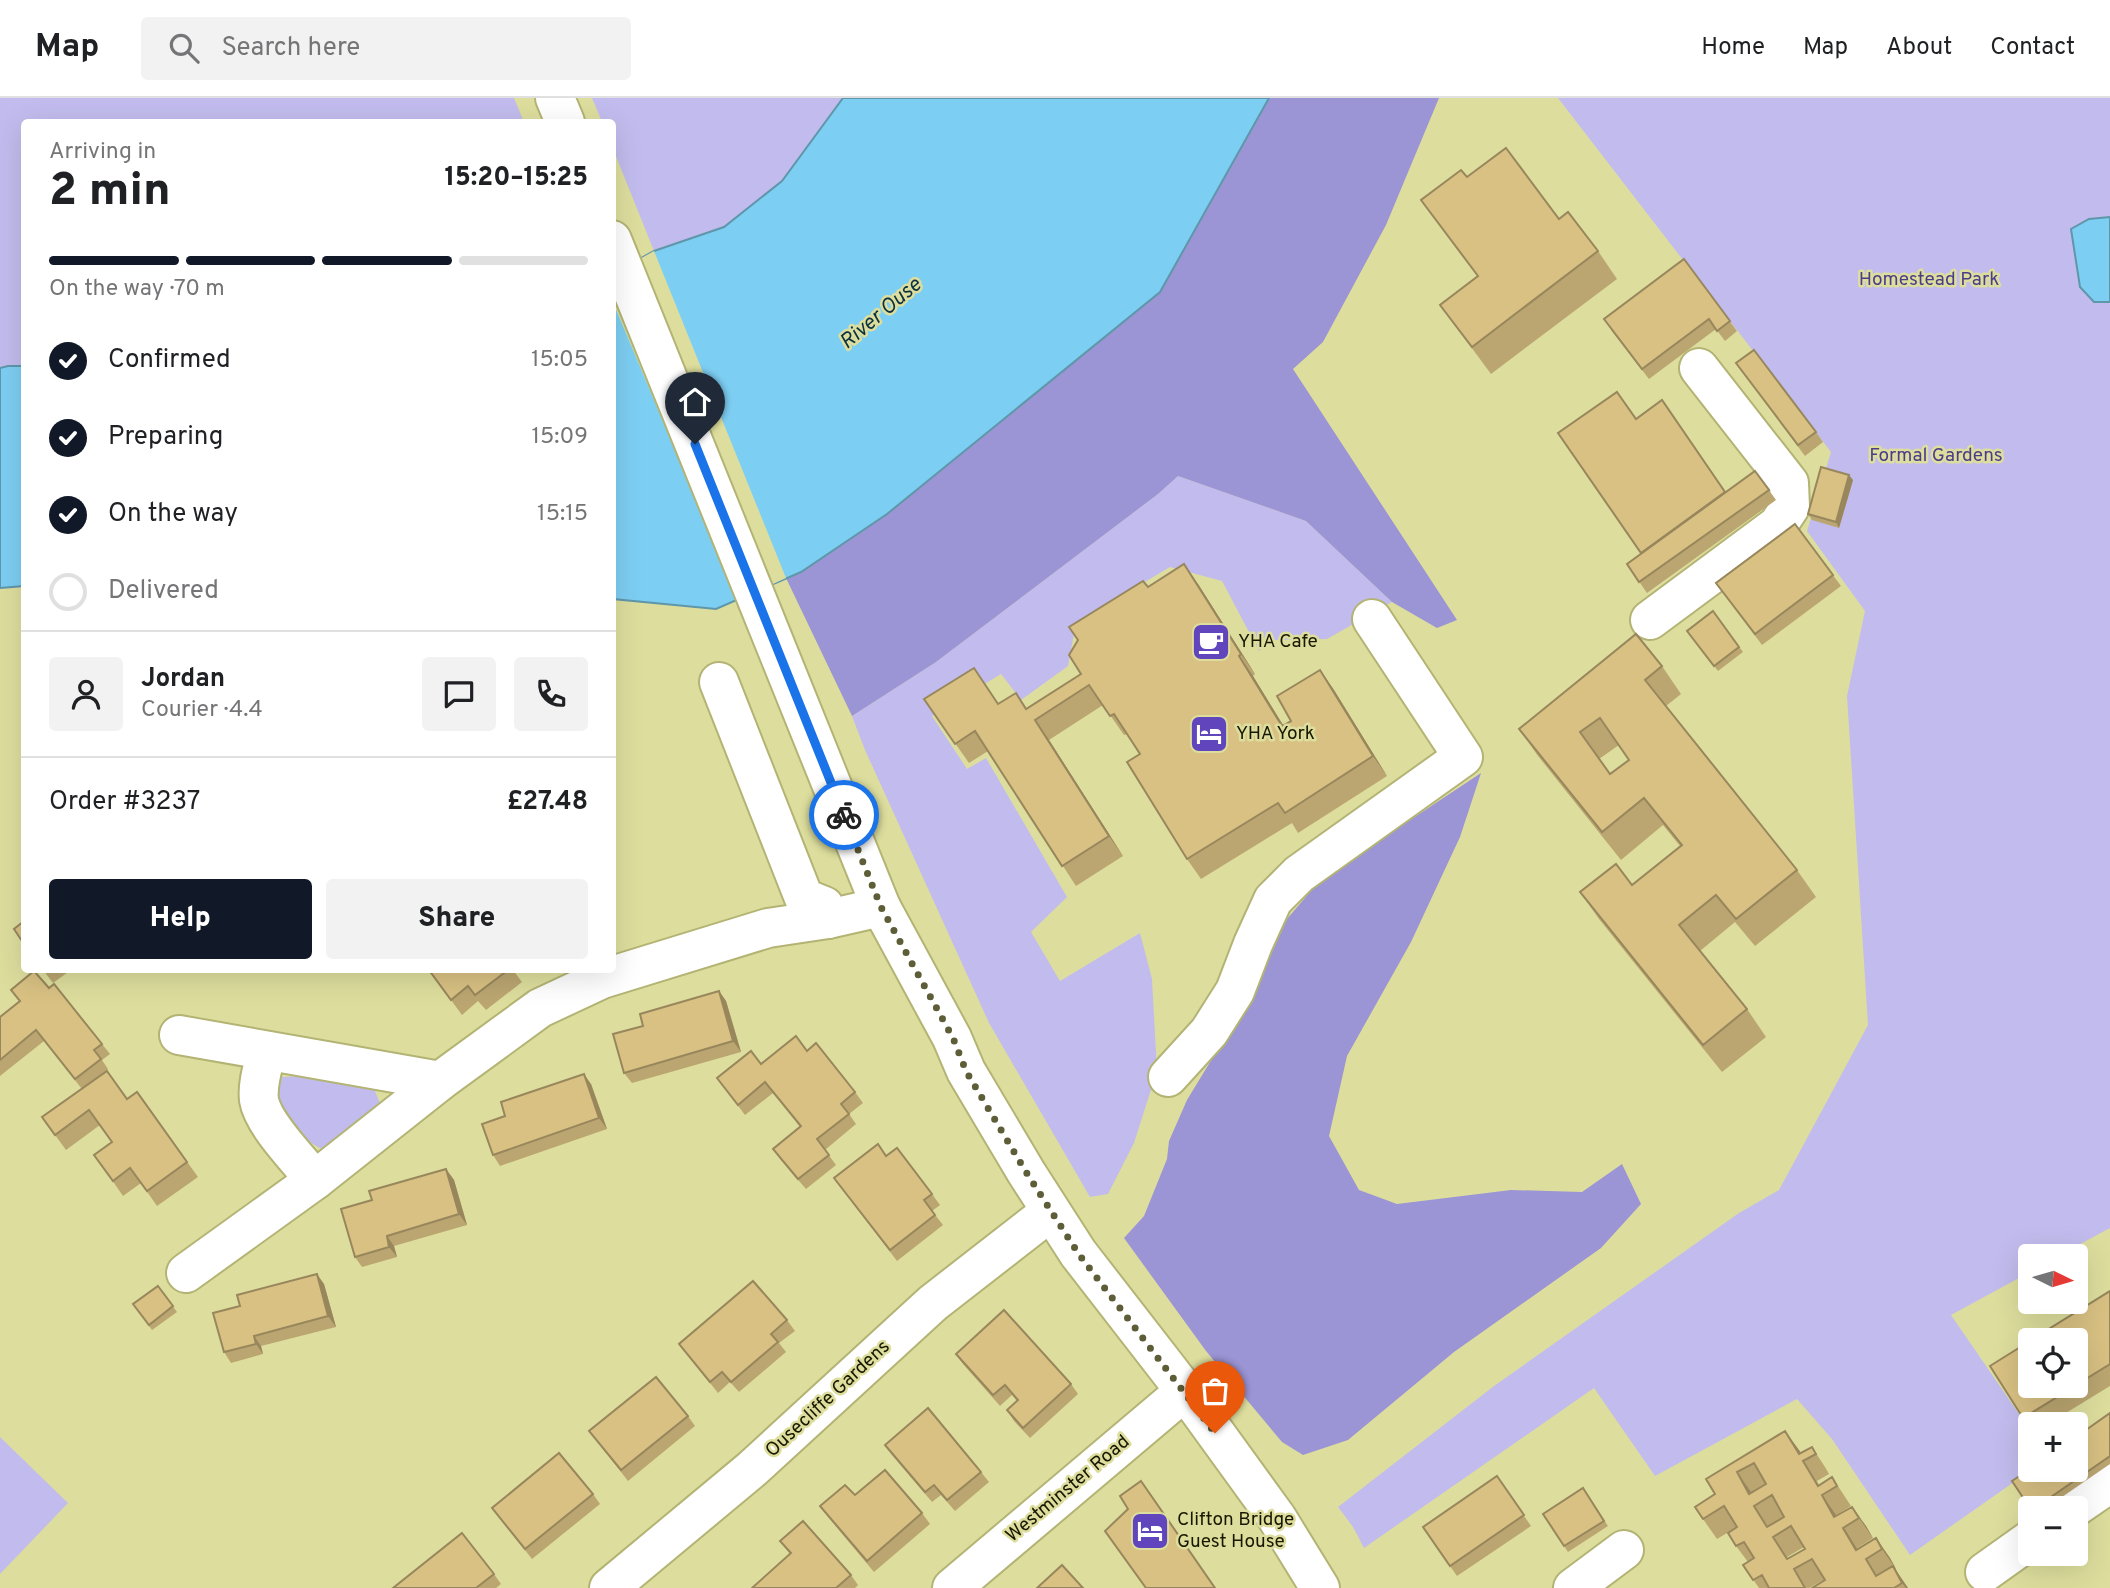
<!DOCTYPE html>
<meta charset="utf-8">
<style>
body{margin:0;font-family:Overpass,sans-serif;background:#f2f2f2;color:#202124;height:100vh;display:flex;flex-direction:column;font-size:26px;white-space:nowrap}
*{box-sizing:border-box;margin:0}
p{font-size:23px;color:#757577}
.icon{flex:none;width:38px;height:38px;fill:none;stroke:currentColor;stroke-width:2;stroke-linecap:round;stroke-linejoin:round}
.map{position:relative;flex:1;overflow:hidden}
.details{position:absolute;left:21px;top:21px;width:595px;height:854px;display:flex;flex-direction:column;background:#fff;border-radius:7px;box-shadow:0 7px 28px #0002}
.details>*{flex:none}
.needle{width:46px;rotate:95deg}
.controls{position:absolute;left:2018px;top:1146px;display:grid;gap:14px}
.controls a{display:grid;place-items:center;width:70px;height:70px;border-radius:7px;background:#fff;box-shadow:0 7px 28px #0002;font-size:35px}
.pin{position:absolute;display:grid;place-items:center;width:60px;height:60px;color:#fff;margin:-72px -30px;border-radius:50% 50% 50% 0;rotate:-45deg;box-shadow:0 0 7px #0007}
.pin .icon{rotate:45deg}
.courier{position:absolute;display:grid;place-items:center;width:70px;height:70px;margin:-35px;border:5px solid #1a73e8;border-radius:50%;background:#fff;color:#222;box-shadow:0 2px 9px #0007}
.summary em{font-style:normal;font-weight:800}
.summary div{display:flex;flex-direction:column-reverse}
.summary{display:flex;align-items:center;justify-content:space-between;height:119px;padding:0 28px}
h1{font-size:46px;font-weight:800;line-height:52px}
.bar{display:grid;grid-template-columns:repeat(4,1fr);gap:10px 7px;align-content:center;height:84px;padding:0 28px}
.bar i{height:9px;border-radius:5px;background:#e0e0e0}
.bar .selected{background:#111827}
.bar p{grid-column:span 4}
.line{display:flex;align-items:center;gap:18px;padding:0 28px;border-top:2px solid #e0e0e0}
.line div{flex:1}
.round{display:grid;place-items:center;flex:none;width:74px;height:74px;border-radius:7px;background:#f2f2f2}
ol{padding:0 28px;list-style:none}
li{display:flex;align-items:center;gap:21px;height:77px}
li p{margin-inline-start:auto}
li .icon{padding:7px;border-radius:50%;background:#111827;color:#fff;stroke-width:4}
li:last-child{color:#757577}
li i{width:38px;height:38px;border:4px solid #e0e0e0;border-radius:50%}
.cta{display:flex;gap:14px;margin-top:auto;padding:14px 28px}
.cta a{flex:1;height:80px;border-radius:7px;background:#111827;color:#fff;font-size:28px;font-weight:800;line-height:80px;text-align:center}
.cta a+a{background:#f2f2f2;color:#202124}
header{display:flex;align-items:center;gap:42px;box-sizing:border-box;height:98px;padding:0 35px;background:#fff;border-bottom:2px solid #e0e0e0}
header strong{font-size:33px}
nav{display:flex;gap:38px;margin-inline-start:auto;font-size:24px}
.search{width:490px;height:63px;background:#f2f2f2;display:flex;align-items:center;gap:18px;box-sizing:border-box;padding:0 24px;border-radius:7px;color:#757577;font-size:26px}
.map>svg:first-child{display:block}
.green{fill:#c1bced}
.forest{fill:#9b94d5}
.water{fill:#7dcef3;stroke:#5f97aa;stroke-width:2}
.pier{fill:#ddde9d}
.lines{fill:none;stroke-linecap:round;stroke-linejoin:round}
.minor-casing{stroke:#b3b474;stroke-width:42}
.major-casing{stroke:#b3b474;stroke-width:42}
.minor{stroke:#fff;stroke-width:38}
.major{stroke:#fff;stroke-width:38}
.wall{fill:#bba671;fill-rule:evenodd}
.shaded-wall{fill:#98875c}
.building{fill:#d9c183;stroke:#98875c;stroke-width:2;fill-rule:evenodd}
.done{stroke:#5d5d38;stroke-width:7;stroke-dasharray:0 12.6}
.route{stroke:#1a73e8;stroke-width:9}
.labels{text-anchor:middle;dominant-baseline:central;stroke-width:5;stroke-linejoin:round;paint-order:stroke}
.park-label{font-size:19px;fill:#4b3c8a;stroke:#ddde9d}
.poi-label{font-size:19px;fill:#181801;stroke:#ddde9d;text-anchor:start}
.street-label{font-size:19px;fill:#181801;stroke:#ddde9d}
.water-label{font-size:21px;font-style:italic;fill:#0c3241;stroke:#ddde9d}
</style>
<header>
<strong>Map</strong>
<div class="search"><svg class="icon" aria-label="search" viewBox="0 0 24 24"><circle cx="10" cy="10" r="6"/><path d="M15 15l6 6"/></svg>Search here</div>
<nav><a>Home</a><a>Map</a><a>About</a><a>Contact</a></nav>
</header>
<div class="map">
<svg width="2110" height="1490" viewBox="0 0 2110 1490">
<rect width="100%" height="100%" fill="#ddde9d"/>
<g class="green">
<polygon points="0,0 514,0 524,24 24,24 24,268 0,270"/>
<polygon points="592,0 843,0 782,83 724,129 654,153 613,51 612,24 602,24"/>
<polygon points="1558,0 2110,0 2110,1130 2058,1158 2030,1158 2030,1174 1951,1217 2030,1332 2031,1372 1910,1457 1832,1341 1797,1301 1655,1378 1594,1290 1364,1450 1353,1429 1338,1409 1494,1288 1739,1115 1779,1092 1868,927 1847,598 1865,513 1807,433 1831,354"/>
<polygon points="1178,378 1306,423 1392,504 1327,541 1273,542 1259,553 1222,483 1170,469 1076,525 1068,568 1021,602 1001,576 932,618 967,671 986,660 1067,799 1031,834 1060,883 1140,835 1152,881 1157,973 1134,1045 1108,1096 1090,1099 989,925 865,652 852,618 936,564 1158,396"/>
<path d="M302,978L363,985L375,993L380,1005C371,1024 343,1046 322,1051C304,1042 270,1017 273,994C274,989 279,983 282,979Z"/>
<polygon points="0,1339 68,1405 0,1476"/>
</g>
<g class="forest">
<polygon points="1269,0 1439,0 1386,127 1323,244 1293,271 1457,522 1437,530 1392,504 1306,423 1178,378 1158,396 936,564 852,618 786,480 887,416 1160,194"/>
<polygon points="1481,675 1460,739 1411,844 1347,958 1329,1038 1359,1092 1397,1106 1511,1092 1582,1094 1622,1066 1641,1106 1601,1150 1454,1254 1348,1342 1303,1357 1282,1344 1206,1253 1124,1140 1144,1118 1167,1061 1169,1043 1187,1002 1221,946 1249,904 1287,821 1321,781"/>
</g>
<g class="water">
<polygon points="843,0 1269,0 1160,194 887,416 801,474 716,511 613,501 612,176 654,153 724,129 782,83"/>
<polygon points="2110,119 2110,204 2094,204 2080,189 2071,131 2089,121"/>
<polygon points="8,268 24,268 24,488 0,490 0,270"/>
</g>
<polygon class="pier" points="654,153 786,480 738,502 612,202 613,176"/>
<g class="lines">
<g class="minor-casing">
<g id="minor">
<polyline points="1650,522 1778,427 1790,409 1789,385 1699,270"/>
<polyline points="719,584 804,800 824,808 828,821"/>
<polyline points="179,937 440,983"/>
<path d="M267,953C263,968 257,986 259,1002C263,1026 299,1062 315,1082"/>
<polyline points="1168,979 1209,934 1235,893 1253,846 1273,802 1299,776 1463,659 1372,521"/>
<polyline points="186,1175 315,1082 440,983 540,910 602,881 768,830 828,821 881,809"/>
<polyline points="2074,1410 2110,1385"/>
<polyline points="1985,1474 2030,1442"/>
<polyline points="609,1490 752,1371 933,1205 1050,1114"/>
<polyline points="952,1490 1185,1293"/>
<polyline points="1573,1490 1624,1452"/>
</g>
</g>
<g class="major-casing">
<g id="major">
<polyline points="555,0 565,24"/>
<polyline points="612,142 881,809 952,940 966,973 1026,1074 1078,1155 1185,1293 1277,1420 1320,1490"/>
</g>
</g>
<use href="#minor" class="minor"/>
<use href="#major" class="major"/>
</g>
<g class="wall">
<polygon points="1467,79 1559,121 1598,153 1617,181 1491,276 1440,207 1478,179 1421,102"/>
<polygon points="1684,161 1737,233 1725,243 1716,231 1649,281 1611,232"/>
<polygon points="1744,276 1816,334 1823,344 1805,358"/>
<polygon points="1636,321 1725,394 1755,373 1776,402 1647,495 1627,466 1641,455"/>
<polygon points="1853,382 1839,430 1812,422 1808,416"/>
<polygon points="1795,426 1841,488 1762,547 1716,485"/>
<polygon points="1198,486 1255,576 1253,578 1283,628 1291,623 1320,572 1334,592 1387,678 1298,735 1292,725 1201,781 1187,761 1140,656 1127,636 1124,637 1103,607 1049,642 1123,758 1076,788 988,653 969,665 924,601 999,606 1016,595 1027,611 1081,576 1148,489"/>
<polygon points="1713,513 1743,554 1718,573 1687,533"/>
<path d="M1662,568L1681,596L1666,608L1797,772L1816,799L1755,848L1735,824L1700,853L1747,911L1766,939L1722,974L1599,821L1580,794L1632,787L1680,748L1663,727L1621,762L1538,658L1519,631ZM1619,647L1629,662L1610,676L1599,661Z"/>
<polygon points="43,872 71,872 53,885"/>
<polygon points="429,872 513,872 522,884 486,912 478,903 462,917"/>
<polygon points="49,890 102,946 110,956 102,962 108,971 101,977 127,1001 137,994 198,1079 157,1108 141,1085 123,1098 105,1072 112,1044 100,1027 66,1052 42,1019 82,991 44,943 0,978 0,919 19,903 11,892"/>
<polygon points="719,893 726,903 741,954 632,985 624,975 643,928"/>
<polygon points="807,953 855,994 863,1005 849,1016 856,1026 825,1052 836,1067 806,1091 780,1061 773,1051 800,1029 773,995 745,1017 717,980"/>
<polygon points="591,986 607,1031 500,1068 493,1057"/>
<polygon points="886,1058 932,1096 940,1107 932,1113 943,1127 897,1163 834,1080"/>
<polygon points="446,1071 454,1082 467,1127 394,1148 397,1159 362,1169 355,1159 372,1102"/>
<polygon points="324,1186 336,1229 261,1248 263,1256 231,1265 224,1254"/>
<polygon points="158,1188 177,1214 152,1232 133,1206"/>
<polygon points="2110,1193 2110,1288 2048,1326 2030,1326 2030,1331 2023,1320"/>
<polygon points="787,1222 795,1233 779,1245 786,1254 739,1294 730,1284 718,1295 679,1246"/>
<polygon points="956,1256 1071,1286 1078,1296 1030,1340 1014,1323 1007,1312 1017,1303 1012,1297 1000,1308 963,1266"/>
<polygon points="2110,1315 2110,1366 2046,1410 2030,1410"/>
<polygon points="688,1318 695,1328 628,1383 589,1333"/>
<path d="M1785,1333L1801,1355L1812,1349L1825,1369L1829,1376L1817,1383L1819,1387L1832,1379L1851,1408L1836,1417V1418L1852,1409L1866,1428L1873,1440L1857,1450V1451L1876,1440L1890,1460L1896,1471H1895L1908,1490H1812L1825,1481L1809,1490H1759L1743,1467L1748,1464L1736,1448L1737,1429L1717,1441L1703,1421L1715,1396L1706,1381ZM1804,1449L1805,1451L1788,1461L1787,1459Z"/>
<polygon points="885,1347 981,1374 989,1384 955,1413 941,1397 932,1404 892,1357"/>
<polygon points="1497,1378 1531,1428 1457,1478 1423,1429"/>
<polygon points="1583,1390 1608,1428 1568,1454 1543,1416"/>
<polygon points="593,1396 600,1406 532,1461 492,1410"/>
<polygon points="855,1397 922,1415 930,1426 874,1474 828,1419 820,1408"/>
<polygon points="780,1443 851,1477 858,1487 855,1490 752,1490 790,1456"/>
<polygon points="494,1476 501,1486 496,1490 393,1490"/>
</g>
<g class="shaded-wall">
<polygon points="1849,377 1853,382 1839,430 1836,424"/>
<polygon points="1184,466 1198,486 1255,576 1241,556"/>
<polygon points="1239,558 1253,578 1296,648 1282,628"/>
<polygon points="1320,572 1334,592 1387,678 1373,658"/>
<polygon points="1035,622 1049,642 1123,758 1109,738"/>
<polygon points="719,893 726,903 741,954 733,943"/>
<polygon points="584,976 591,986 607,1031 599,1020"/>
<polygon points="446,1071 454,1082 467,1127 459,1116"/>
<polygon points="387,1138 394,1148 397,1159 389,1149"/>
<polygon points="317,1176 324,1186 336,1229 328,1218"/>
<polygon points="254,1238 261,1248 263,1256 256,1246"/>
<polygon points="1785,1333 1799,1352 1805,1362 1799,1356"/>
<polygon points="1737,1374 1751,1394 1757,1406 1749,1396"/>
<polygon points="1822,1397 1836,1417 1870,1472 1834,1419"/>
<polygon points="1852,1409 1866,1428 1873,1440 1859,1420"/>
<polygon points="1876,1440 1890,1460 1896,1471 1882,1451"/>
<polygon points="1893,1468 1908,1490 1906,1490 1902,1485"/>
</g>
<g class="building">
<polygon points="1506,50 1559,121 1568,114 1598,153 1472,249 1440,207 1478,178 1421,102 1461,72 1467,79"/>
<polygon points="1684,161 1730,223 1717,233 1709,221 1642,271 1604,221"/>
<polygon points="1754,252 1816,334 1798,347 1736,265"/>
<polygon points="1617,294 1636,321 1662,302 1725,394 1641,455 1558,335"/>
<polygon points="1821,369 1849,377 1836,424 1808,416"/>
<polygon points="1755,373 1769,392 1639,484 1627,466"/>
<polygon points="1795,426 1833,477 1755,536 1716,485"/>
<polygon points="1184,466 1241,556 1239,558 1282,628 1291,623 1277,598 1320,572 1373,658 1285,715 1278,705 1187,761 1127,664 1140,656 1114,616 1110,618 1089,587 1035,622 1109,738 1062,768 975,633 955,646 924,601 974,570 998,606 1016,595 1026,611 1081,576 1069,557 1078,542 1069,529 1143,483 1148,489"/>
<polygon points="1713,513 1739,549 1714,568 1687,533"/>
<path d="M1636,536L1662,568L1645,582L1797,772L1736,821L1716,797L1679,827L1747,911L1703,947L1580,794L1616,766L1632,787L1682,747L1644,700L1602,734L1519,631ZM1600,620L1629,662L1610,676L1580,634Z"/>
<polygon points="24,823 24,846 14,831"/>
<polygon points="429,872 508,872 475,897 468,888 451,902"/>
<polygon points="34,873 49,890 54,886 102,946 94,952 101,961 75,981 36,932 0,962 0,919 20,903 11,892"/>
<polygon points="719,893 733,943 624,975 613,936 643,928 640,916"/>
<polygon points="796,938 807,953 816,945 855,994 841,1006 849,1016 817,1041 829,1057 798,1081 773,1051 801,1028 765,984 738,1007 717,980 751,953 761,966"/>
<polygon points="107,973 127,1001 137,994 187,1064 147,1093 130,1070 113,1083 94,1057 112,1044 89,1012 55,1037 42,1019"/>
<polygon points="584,976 599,1020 493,1057 482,1026 505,1018 501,1004"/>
<polygon points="878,1046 886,1058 897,1050 932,1096 924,1102 935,1117 890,1152 834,1080"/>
<polygon points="446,1071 459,1116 387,1138 389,1149 355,1159 341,1111 372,1102 369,1093"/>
<polygon points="317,1176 328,1218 254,1238 256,1246 224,1254 213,1215 240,1208 237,1197"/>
<polygon points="753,1183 787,1222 771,1236 778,1244 731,1284 722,1274 710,1284 679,1246"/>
<polygon points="158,1188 173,1208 149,1227 133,1206"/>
<polygon points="2110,1193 2110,1266 2076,1287 2076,1242 2031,1242"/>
<polygon points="1004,1212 1071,1286 1023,1330 1007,1312 1018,1302 1005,1287 993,1297 956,1256"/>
<polygon points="2030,1243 2030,1288 2075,1288 2023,1320 1990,1268"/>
<polygon points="656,1279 688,1318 621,1372 589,1333"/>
<polygon points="928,1310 981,1374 947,1402 934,1387 925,1394 885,1347"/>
<polygon points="2110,1315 2110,1358 2035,1410 2030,1410 2012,1383 2030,1371 2030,1372 2076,1372 2076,1339"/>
<path d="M1785,1333L1799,1356L1812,1349L1816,1356L1803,1363L1818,1388L1832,1379L1837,1388L1822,1397L1834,1419L1852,1409L1859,1420L1843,1430L1856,1452L1876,1440L1882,1451L1866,1461L1876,1478L1893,1468L1902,1485L1894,1490H1812L1825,1482L1812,1461L1794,1471L1805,1490H1769L1762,1477L1753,1482L1743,1467L1754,1460L1744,1444L1736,1448L1728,1435L1737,1429L1724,1408L1703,1421L1695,1409L1715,1396L1706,1381ZM1754,1365L1766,1386L1749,1396L1737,1374ZM1772,1397L1784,1419L1767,1429L1754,1408ZM1791,1428L1805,1451L1787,1461L1773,1439Z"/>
<polygon points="559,1355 593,1396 525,1451 492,1410"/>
<polygon points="885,1372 922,1415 867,1463 820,1408 845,1387 855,1397"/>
<polygon points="1497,1378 1524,1417 1450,1468 1423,1429"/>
<polygon points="1141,1383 1215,1490 1146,1490 1105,1433 1128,1411 1120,1398"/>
<polygon points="1583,1390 1604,1423 1564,1448 1543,1416"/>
<polygon points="803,1423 851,1477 836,1490 752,1490 791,1455 780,1443"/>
<polygon points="462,1435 494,1476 476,1490 393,1490"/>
<polygon points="1062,1467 1083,1490 1037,1490"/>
</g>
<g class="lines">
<polyline class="done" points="844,717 881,809 953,940 966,973 1026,1074 1078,1155 1215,1335"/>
<polyline class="route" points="695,346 844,717"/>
</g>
<defs>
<g id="cafe-square" transform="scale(2.0125)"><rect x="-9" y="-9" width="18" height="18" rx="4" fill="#6145bd" stroke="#ddde9d"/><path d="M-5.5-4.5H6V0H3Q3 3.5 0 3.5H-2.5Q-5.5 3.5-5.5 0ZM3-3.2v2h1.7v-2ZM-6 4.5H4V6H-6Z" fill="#fff"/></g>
<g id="hotel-square" transform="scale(2.0125)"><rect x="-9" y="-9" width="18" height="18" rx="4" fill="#6145bd" stroke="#ddde9d"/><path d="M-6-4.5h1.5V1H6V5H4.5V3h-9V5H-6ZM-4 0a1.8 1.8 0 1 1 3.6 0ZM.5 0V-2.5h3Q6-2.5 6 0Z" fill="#fff"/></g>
</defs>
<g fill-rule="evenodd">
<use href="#cafe-square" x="1211" y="544"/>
<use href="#hotel-square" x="1209" y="636"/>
<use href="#hotel-square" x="1150" y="1433"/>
</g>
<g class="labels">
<g class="park-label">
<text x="1929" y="182">Homestead Park</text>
<text x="1936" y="358">Formal Gardens</text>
</g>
<g class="poi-label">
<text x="1238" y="544">YHA Cafe</text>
<text x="1236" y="636">YHA York</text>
<text x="1177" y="1422">Clifton Bridge<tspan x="1177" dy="22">Guest House</tspan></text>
</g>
<g class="street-label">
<text transform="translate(828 1301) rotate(-43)">Ousecliffe Gardens</text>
<text transform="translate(1068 1391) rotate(-40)">Westminster Road</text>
</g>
<g class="water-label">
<text transform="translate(881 216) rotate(-40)">River Ouse</text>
</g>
</g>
</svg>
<div class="controls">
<a><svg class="needle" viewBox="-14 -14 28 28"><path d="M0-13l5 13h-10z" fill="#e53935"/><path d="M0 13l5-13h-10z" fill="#757577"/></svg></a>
<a><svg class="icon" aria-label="locate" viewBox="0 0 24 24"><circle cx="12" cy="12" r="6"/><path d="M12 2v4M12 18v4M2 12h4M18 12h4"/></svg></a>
<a>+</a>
<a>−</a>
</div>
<div class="pin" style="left:1215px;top:1335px;background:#ea580c"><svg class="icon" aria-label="bag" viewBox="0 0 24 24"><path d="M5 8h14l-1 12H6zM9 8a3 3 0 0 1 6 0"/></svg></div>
<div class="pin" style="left:695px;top:346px;background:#1f2937"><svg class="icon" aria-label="home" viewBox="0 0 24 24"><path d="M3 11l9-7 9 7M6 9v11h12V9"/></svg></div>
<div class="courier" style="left:844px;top:717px"><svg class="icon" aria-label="bike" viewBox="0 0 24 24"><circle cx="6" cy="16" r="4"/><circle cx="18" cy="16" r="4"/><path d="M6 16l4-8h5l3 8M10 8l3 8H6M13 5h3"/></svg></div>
<section class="details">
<div class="summary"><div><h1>2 min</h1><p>Arriving in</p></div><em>15:20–15:25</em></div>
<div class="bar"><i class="selected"></i><i class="selected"></i><i class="selected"></i><i></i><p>On the way · 70 m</p></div>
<ol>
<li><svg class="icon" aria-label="check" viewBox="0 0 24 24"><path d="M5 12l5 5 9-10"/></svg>Confirmed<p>15:05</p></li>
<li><svg class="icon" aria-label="check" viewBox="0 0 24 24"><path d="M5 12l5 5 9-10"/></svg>Preparing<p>15:09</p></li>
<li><svg class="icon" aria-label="check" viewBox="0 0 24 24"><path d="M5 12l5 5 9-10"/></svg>On the way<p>15:15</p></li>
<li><i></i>Delivered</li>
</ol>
<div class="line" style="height:126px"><a class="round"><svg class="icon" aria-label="person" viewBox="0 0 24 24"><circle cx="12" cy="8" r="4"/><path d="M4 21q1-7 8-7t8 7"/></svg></a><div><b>Jordan</b><p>Courier · 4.4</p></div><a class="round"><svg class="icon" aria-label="chat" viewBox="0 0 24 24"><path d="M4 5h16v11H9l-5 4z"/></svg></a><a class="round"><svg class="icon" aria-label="phone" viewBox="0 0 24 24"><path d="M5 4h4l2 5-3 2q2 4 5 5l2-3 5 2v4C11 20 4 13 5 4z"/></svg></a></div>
<div class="line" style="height:91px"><div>Order #3237</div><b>£27.48</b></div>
<div class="cta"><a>Help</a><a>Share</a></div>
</section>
</div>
